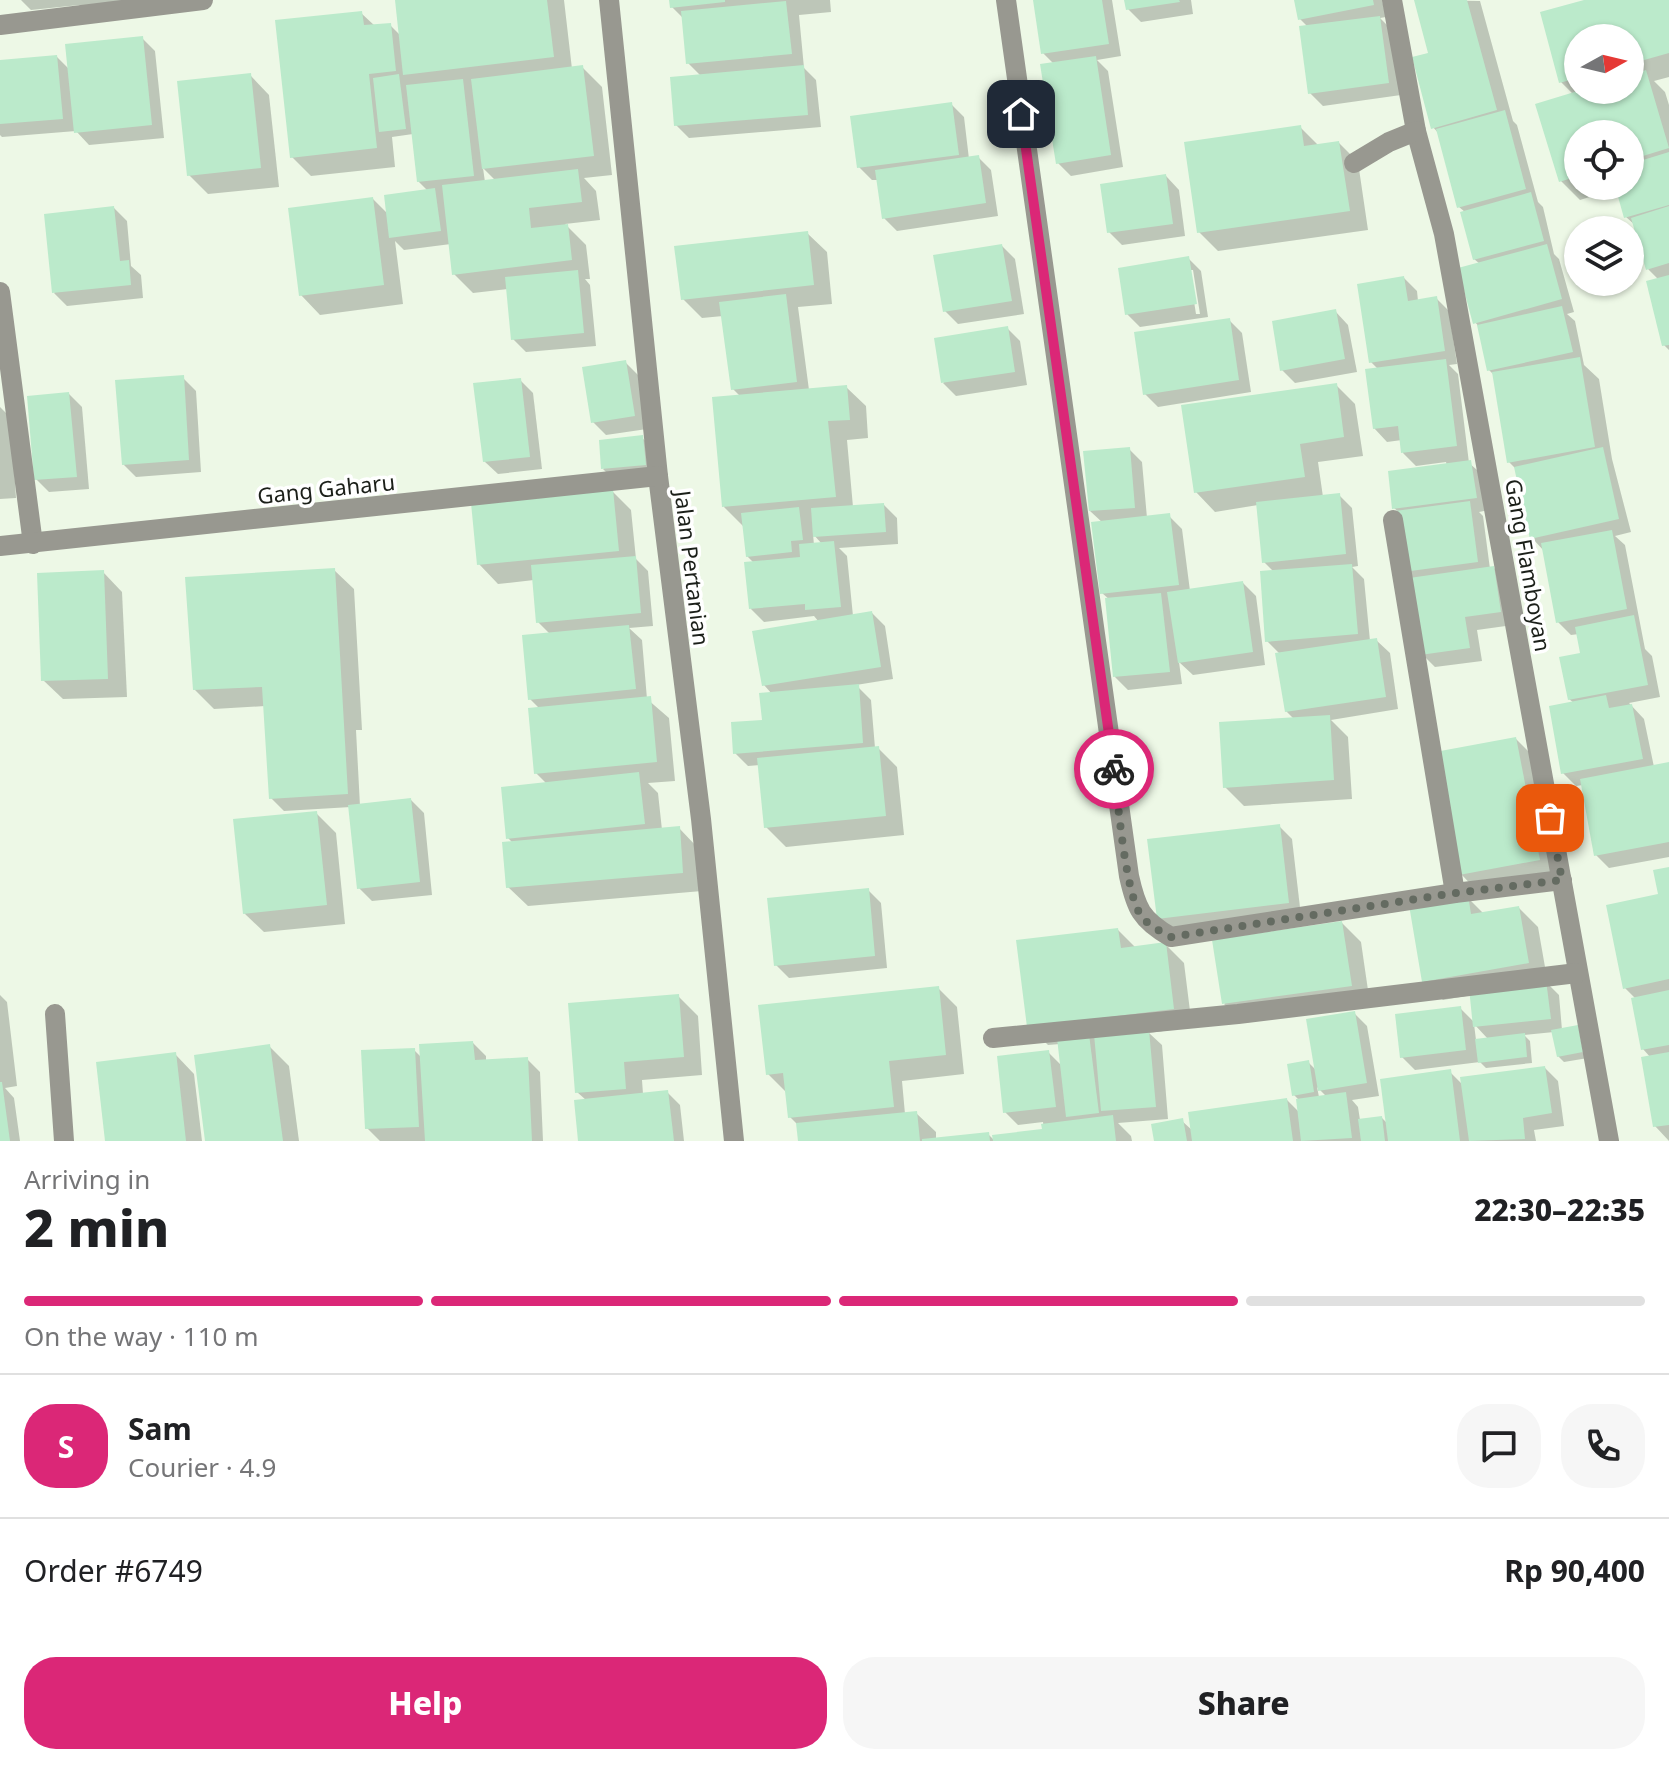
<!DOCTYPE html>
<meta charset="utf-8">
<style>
body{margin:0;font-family:"Noto Sans",sans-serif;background:#f6f6f6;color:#202124;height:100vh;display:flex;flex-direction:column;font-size:30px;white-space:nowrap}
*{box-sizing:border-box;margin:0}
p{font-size:26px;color:#757577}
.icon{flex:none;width:44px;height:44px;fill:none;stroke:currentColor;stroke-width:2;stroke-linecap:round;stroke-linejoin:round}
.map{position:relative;height:1141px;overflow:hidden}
.side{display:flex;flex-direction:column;background:#fff;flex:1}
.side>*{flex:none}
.needle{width:52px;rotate:82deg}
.controls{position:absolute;left:1564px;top:24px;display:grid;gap:16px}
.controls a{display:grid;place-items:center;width:80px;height:80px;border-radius:50%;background:#fff;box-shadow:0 2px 6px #0004;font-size:40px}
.pin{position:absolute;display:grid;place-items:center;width:68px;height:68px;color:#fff;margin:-34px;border-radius:16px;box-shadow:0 4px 12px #0006}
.courier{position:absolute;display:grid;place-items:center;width:80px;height:80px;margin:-40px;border:6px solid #db2777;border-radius:50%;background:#fff;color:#222;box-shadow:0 2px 10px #0007}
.summary em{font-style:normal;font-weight:800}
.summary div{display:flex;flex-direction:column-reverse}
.summary{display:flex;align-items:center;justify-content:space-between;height:136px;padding:0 24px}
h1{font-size:52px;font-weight:800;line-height:60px}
.bar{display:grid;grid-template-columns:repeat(4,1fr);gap:12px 8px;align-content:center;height:96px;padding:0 24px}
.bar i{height:10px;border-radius:6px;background:#e0e0e0}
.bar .current{background:#db2777}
.bar p{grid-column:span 4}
.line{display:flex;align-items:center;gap:20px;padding:0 24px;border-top:2px solid #e0e0e0}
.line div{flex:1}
.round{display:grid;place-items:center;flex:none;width:84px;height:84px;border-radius:32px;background:#f6f6f6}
.action{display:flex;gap:16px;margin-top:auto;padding:16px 24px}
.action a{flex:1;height:92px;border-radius:32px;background:#db2777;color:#fff;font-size:32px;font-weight:800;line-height:92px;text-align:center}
.action a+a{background:#f6f6f6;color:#202124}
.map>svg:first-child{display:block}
.shadow{fill:#0003;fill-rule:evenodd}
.building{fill:#bbeacb}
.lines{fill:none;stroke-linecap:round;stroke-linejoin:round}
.minor{stroke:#989890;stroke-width:20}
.done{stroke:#646b61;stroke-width:8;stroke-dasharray:0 14.4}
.route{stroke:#db2777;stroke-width:10}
.labels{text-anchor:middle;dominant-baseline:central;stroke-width:7;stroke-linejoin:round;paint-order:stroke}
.street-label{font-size:22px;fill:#1b1f19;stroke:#fff}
</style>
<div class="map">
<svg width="1669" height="1141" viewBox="0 0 1669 1141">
<rect width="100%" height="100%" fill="#edf8e6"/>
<g class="shadow">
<polygon points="21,0 155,0 84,10 79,5 31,10"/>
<path d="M397,0H564L572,69L583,68L602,87L612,175L584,178L596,191L600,220L565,224L586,245L590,279H585L590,285L596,346L526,352L513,339L508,289L473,293L454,274L451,244L404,250L395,241L403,304L320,315L301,295L373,199L388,214L428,191L418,181L413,134L392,137L395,167L311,176L292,157L361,13L375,26L390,25L401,36ZM483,168L496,181L485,182Z"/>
<polygon points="671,0 830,0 831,12 799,15 804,68 816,80 821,127 689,138 676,125 701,76 688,63 684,19 672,7"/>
<polygon points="1035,0 1112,0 1121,56 1097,60 1108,71 1123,167 1071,176 1058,163 1054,64 1043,53"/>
<polygon points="1126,0 1191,0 1193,14 1141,22 1128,9"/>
<polygon points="1296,0 1382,0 1386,17 1380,18 1393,31 1401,95 1323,106 1310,93 1308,27 1300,19"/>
<polygon points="1416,0 1480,1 1513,121 1517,125 1538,202 1543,207 1554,254 1559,259 1574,312 1567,314 1575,321 1584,365 1599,379 1612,459 1631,532 1615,536 1625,545 1645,649 1652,656 1660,697 1629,703 1644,719 1654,767 1669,764 1669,857 1609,868 1596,855 1583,785 1576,786 1563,773 1574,703 1569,699 1584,654 1579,634 1571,635 1558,622 1544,551 1532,538 1516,469 1509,462 1494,375 1489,370 1480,328 1475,322 1480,264 1474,259 1465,212 1459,207 1439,134 1433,127 1431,55"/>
<path d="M1592,0H1669V77L1654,81L1665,92L1669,105V350L1664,345L1659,280L1648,269L1636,226L1626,217L1618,188L1580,200L1560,180L1573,94L1561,82ZM1578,38H1630V90H1578ZM1578,134H1630V186H1578Z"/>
<polygon points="142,38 155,51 164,138 89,145 76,131 2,137 0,135 0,62 57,57 70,70"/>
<polygon points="250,75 269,95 279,187 208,194 189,175"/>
<polygon points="951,104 964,117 969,159 978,157 991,170 998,216 897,231 884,218 878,180 872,180 859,167"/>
<polygon points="1300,127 1319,146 1339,143 1358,162 1368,230 1218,251 1199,232"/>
<polygon points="1166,176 1179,190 1185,236 1122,245 1109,232"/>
<polygon points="114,208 127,221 131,266 141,275 143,298 67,306 54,293"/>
<path d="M807,233L827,252L832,304L798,307L809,390L846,387L866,406L868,438L847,440L853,507L884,505L897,518L898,544L839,548L847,556L853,616L872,613L885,626L893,679L856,685L871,700L875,748H878L897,767L904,835L786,847L766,827L760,765L748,766L735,753L764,721L772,694L764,685L819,622L814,616L764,622L751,609L754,563L747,556L744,527L724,507L740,396L733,389L723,316L702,318L683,299ZM813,534L822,544L814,545Z"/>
<polygon points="1002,246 1015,259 1024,314 958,324 945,311"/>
<path d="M1188,258L1201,271L1208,317L1140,327L1127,314ZM1189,270H1193L1200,314H1196Z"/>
<polygon points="1404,278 1417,291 1418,301 1436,298 1449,311 1457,364 1449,365 1458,374 1469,463 1484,476 1489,510 1479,512 1483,516 1490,569 1494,568 1507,581 1513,625 1477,630 1482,661 1435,667 1422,654 1400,513 1394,508 1447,466 1446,462 1416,466 1403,453 1402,440 1387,442 1374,428 1378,369 1371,362"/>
<polygon points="1335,311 1348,325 1357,372 1295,383 1282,370"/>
<polygon points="1229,320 1242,333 1251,392 1158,407 1145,394"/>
<polygon points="1007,328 1020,341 1027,385 956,396 943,383"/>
<polygon points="625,362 638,375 647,429 606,435 593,422"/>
<polygon points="183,378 196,391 201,472 136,477 123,464"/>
<polygon points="520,380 533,393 542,469 498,474 484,461"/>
<polygon points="1336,385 1355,404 1363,456 1318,462 1323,497 1339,495 1352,508 1358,566 1352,567 1364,579 1370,641 1376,640 1390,653 1398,709 1331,720 1348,737 1352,799 1244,806 1225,787 1295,720 1286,711 1280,654 1267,641 1274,572 1264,562 1258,505 1215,512 1196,492"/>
<polygon points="69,394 82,407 89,489 49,492 36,479"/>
<polygon points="0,407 11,418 16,498 0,499"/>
<polygon points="642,438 649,444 651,471 609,475 603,469"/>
<polygon points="1129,449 1142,462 1147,518 1169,516 1182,529 1190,591 1243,583 1256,596 1265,665 1193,675 1179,662 1182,684 1128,690 1115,677 1110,600 1102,593 1103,523 1090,511"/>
<polygon points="612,491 631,510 636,559 648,571 653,626 629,628 642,640 647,699 669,718 675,781 648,783 658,793 662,830 679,828 698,848 702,891 528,906 508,887 513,843 508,838 547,784 536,773 540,709 530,699 551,635 538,622 534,580 498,584 479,564"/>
<polygon points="334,570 354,589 362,730 356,730 360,806 411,800 424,813 432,895 372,901 359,888 351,807 284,811 271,798 265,706 214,709 194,689"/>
<polygon points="103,572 122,592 127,697 63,699 43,680"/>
<polygon points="1516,739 1535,758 1558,879 1480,894 1461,874"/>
<polygon points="317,814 336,833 345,924 264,932 244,913"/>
<polygon points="1279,826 1292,839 1301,916 1171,931 1158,918"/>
<polygon points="1669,869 1669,1141 1655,1126 1651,1058 1643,1049 1636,999 1625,988"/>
<polygon points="868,890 881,903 887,968 789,978 776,965"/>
<path d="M1467,897L1484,914L1519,908L1538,927L1548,984L1559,995L1562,1030L1588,1058L1564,1062L1558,1056L1554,1032L1524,1035L1530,1041L1532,1063L1486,1068L1480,1062L1415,1070L1402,1057L1460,1008L1475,1023L1472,995L1443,1000L1423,981ZM1474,1024L1488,1039L1476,1040Z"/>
<polygon points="1342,923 1361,942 1370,1004 1243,1023 1224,1004"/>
<polygon points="1118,930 1136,948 1165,944 1184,963 1192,1027 1149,1033 1162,1045 1168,1119 1118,1123 1131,1136 1132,1141 995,1141 1044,1131 1043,1122 1018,1125 1005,1112 1048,1052 1063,1067 1060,1044 1048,1045 1029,1026"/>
<polygon points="938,988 957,1007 964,1074 902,1081 905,1114 916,1113 936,1132 936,1139 988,1134 995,1141 800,1141 798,1125 790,1117 788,1094 768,1074"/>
<polygon points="0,995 7,1002 17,1086 5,1088 14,1098 20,1141 0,1141"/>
<polygon points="678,996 698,1016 702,1075 642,1080 643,1094 667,1092 680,1105 684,1141 580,1141 586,1100 577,1092"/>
<path d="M1354,1013L1367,1026L1379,1096L1352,1100L1358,1107L1360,1120L1382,1118L1388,1124L1450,1072L1463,1085L1545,1068L1558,1081L1564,1126L1534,1130L1536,1141H1156L1182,1121L1193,1131L1287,1100L1300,1113L1298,1099L1294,1095L1308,1062L1317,1071ZM1317,1087L1326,1096L1319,1097Z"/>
<polygon points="473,1043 486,1056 486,1061 527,1059 540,1072 543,1141 380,1141 367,1128 414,1050 422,1058"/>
<polygon points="270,1047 289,1066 299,1141 207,1141"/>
<polygon points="175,1054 194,1074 202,1141 107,1141"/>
</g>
<g class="building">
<polygon points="395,0 547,0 554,57 403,75"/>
<polygon points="669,0 725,0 725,2 670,8"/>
<polygon points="1033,0 1102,0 1109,44 1041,54"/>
<polygon points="1124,0 1179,0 1180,2 1126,10"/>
<polygon points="1294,0 1373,0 1374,5 1298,20"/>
<polygon points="1414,0 1467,0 1497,110 1431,129 1412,57 1428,53"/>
<polygon points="1584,0 1669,0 1669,53 1630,64 1630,38 1578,38 1578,78 1559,83 1540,12"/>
<polygon points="786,1 792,54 686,64 681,11"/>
<polygon points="362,11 364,25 391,23 396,71 369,74 377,148 290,158 275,20"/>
<polygon points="1380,16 1389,83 1308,94 1299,26"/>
<polygon points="143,36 152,125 74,133 65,44"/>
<polygon points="57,55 63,119 0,124 0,60"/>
<polygon points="1096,56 1111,155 1056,164 1040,64"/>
<polygon points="583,65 594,156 482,169 471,79"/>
<polygon points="804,65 808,115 674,126 670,77"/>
<polygon points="1646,70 1669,148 1630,160 1630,134 1578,134 1578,176 1559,182 1535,104 1581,90 1630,90 1630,75"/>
<polygon points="251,73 261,168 187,176 177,81"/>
<polygon points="399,74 406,129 379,132 373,78"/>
<polygon points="463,79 474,176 417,182 406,85"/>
<polygon points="952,102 959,155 857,168 850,116"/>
<polygon points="1505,110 1526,189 1457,208 1436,129"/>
<polygon points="1301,125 1304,146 1339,141 1350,211 1197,233 1184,142"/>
<polygon points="1669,152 1669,205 1624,218 1615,186 1630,186 1630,164"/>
<polygon points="979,155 986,203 882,219 875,170"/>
<polygon points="578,169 582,202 529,208 531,228 568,224 572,260 452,275 442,185"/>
<polygon points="1166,174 1173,224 1107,233 1100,184"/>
<polygon points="435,188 441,231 389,238 384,195"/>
<polygon points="1531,192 1544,241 1473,260 1460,212"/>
<polygon points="373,197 384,285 299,296 288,208"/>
<polygon points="114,206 120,261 129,260 131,285 52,293 44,214"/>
<polygon points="1669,206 1669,263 1646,270 1631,218"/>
<polygon points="808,231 814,285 681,300 674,246"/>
<polygon points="1002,244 1012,301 943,312 933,255"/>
<polygon points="1547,244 1562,299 1473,324 1458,268"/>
<polygon points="1189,256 1197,304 1125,315 1118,268"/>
<polygon points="578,270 584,333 511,340 505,277"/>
<polygon points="1669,275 1669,345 1662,346 1646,281"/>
<polygon points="1404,276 1408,301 1437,296 1445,351 1369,363 1357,284"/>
<polygon points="786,294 797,382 731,390 719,302"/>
<polygon points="1562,306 1573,352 1487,371 1477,325"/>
<polygon points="1336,309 1345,359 1280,371 1272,321"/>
<polygon points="1230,318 1239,380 1143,395 1134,332"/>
<polygon points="1008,326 1015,372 941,383 934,338"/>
<polygon points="1580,357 1595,447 1507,463 1492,372"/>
<polygon points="1446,359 1457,446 1401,453 1398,426 1373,429 1365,369"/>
<polygon points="626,360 635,416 591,423 582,367"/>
<polygon points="184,375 189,460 122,465 115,380"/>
<polygon points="521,378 530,457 483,462 473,383"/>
<polygon points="1337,383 1344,437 1300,444 1305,477 1194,493 1181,405"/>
<polygon points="847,385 850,420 828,421 836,497 722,507 712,397"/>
<polygon points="69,392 77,477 34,480 27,396"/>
<polygon points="643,435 646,465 601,469 599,440"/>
<polygon points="1130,447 1135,508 1089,511 1083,451"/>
<polygon points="1603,447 1619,519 1530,539 1514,467"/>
<polygon points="1471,460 1477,498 1392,509 1388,471"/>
<polygon points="613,489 619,551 477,565 471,503"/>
<polygon points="1340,493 1346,554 1262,563 1256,502"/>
<polygon points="1470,501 1478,562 1403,572 1395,511"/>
<polygon points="884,503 886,532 813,537 811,508"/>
<polygon points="799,507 803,540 791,541 792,552 746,557 741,513"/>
<polygon points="1170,513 1179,585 1100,594 1091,522"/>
<polygon points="1612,530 1627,609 1556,623 1541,543"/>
<polygon points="834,541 841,607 805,610 805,604 749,609 744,562 800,557 799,544"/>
<polygon points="636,556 641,613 536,623 531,565"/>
<polygon points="1352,564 1358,634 1265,642 1260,571"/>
<polygon points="1494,566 1501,612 1465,617 1470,648 1420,655 1409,578"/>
<polygon points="335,568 348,794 269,799 262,687 193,690 185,577"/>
<polygon points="104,570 108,679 41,681 37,573"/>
<polygon points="1243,581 1253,652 1178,663 1167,592"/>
<polygon points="1161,593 1170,672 1113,677 1105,598"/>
<polygon points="872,611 881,667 762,686 752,631"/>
<polygon points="1634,615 1648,685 1568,700 1559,657 1580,653 1575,627"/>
<polygon points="629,625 636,689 528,700 522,635"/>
<polygon points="1377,638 1386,697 1285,712 1275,653"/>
<polygon points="859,684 863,743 733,754 731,722 762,720 759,693"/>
<polygon points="1606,695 1609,708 1632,704 1643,759 1561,774 1549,706"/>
<polygon points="651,696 657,762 534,774 528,708"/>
<polygon points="1330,715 1334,780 1223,788 1219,722"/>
<polygon points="1516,737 1540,860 1459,875 1435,752"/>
<polygon points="879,746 886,816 764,828 757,758"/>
<polygon points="1669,762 1669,842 1594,856 1580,779"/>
<polygon points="639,772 645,824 506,839 501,787"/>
<polygon points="411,798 420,882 357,889 348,805"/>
<polygon points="317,811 327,905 243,914 233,819"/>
<polygon points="1280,824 1289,903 1157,919 1147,839"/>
<polygon points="680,826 683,873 506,888 502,842"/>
<polygon points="1669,867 1669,979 1623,989 1606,905 1658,894 1653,870"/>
<polygon points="869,888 875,956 774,966 767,898"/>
<polygon points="1468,895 1471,914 1519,906 1529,963 1422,982 1409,905"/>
<polygon points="1342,921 1352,986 1222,1004 1212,940"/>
<polygon points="1118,928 1121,948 1166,942 1174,1009 1027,1027 1016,940"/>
<polygon points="1546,980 1551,1019 1473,1027 1469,988"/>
<polygon points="939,986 946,1055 889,1061 894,1107 788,1118 783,1073 766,1075 758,1005"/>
<polygon points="1669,990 1669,1045 1641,1050 1631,998"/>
<polygon points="679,994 684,1057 624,1062 626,1089 575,1093 568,1003"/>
<polygon points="1461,1006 1466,1050 1400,1058 1395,1014"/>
<polygon points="1355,1011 1367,1083 1318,1091 1306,1019"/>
<polygon points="1578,1025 1583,1052 1557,1057 1551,1030"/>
<polygon points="1149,1030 1156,1107 1101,1111 1094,1034"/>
<polygon points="1525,1033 1527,1057 1478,1063 1475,1039"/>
<polygon points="1089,1034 1099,1113 1066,1117 1057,1038"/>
<polygon points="473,1041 475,1060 528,1057 532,1141 425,1141 419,1044"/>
<polygon points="270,1044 283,1141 205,1141 194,1055"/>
<polygon points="415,1048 419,1127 365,1129 361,1050"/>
<polygon points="1049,1050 1056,1107 1003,1113 997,1056"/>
<polygon points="176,1052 186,1141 105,1141 96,1062"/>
<polygon points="1669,1052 1669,1125 1653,1127 1641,1057"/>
<polygon points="1309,1060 1314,1092 1292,1096 1287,1064"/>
<polygon points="1545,1066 1552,1113 1523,1118 1525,1139 1469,1141 1460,1077"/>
<polygon points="1451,1069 1460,1141 1388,1141 1380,1079"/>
<polygon points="0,1082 2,1082 10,1141 0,1141"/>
<polygon points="668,1090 674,1141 578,1141 574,1100"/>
<polygon points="1346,1092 1352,1138 1301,1141 1296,1099"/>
<polygon points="1287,1098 1293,1141 1192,1141 1188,1112"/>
<polygon points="917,1111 920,1141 798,1141 796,1123"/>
<polygon points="1113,1115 1116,1141 993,1141 992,1135 1042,1129 1041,1124"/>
<polygon points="1382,1116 1385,1141 1361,1141 1358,1119"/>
<polygon points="1183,1118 1187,1141 1154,1141 1151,1124"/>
<polygon points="989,1132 990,1141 922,1141 922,1139"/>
</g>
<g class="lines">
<g class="minor">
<polyline points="609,0 658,476 701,819 734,1141"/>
<path d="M1006,0L1129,876C1136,908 1141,920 1171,937L1455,893L1562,880"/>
<polyline points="1392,0 1416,131 1444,234 1609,1141"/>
<polyline points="0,25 203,0"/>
<polyline points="1354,163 1389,142 1416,131"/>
<polyline points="0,292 33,544"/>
<polyline points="1393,520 1455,893"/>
<polyline points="0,546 658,476"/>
<polyline points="55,1014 64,1141"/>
<polyline points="993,1038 1238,1014 1577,973"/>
</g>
</g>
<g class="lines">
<path class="done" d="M1114,769C1118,802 1125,889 1140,914C1147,925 1160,931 1171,937L1455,893L1562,880L1550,818"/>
<polyline class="route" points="1021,114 1114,769"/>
</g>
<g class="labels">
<g class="street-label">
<text transform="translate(326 488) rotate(-6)">Gang Gaharu</text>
<text transform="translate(1529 565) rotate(80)">Gang Flamboyan</text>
<text transform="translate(693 568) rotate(83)">Jalan Pertanian</text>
</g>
</g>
</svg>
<div class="controls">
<a><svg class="needle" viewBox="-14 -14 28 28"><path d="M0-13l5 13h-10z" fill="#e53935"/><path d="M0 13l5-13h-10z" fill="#757577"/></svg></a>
<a><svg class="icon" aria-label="locate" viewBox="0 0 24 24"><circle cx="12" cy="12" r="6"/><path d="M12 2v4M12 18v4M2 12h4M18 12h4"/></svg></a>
<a><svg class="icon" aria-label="layers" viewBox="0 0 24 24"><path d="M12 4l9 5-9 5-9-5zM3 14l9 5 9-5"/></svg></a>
</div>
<div class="pin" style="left:1550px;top:818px;background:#ea580c"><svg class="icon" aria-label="bag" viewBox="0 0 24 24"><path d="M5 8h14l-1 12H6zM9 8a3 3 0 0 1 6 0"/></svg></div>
<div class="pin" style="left:1021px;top:114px;background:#1f2937"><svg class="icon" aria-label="home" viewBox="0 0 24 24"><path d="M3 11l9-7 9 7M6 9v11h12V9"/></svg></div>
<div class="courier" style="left:1114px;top:769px"><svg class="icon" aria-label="bike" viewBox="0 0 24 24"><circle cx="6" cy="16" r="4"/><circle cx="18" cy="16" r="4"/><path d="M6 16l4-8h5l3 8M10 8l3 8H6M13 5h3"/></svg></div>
</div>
<section class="side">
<div class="summary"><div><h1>2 min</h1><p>Arriving in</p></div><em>22:30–22:35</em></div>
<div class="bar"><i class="current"></i><i class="current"></i><i class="current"></i><i></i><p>On the way · 110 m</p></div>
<div class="line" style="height:144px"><b class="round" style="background:#db2777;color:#fff">S</b><div><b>Sam</b><p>Courier · 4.9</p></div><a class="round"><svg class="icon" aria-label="chat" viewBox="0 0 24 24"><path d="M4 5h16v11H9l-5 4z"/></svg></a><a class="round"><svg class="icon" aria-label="phone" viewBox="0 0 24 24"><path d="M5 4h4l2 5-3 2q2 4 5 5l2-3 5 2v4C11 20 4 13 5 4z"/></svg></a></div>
<div class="line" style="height:104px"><div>Order #6749</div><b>Rp 90,400</b></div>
<div class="action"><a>Help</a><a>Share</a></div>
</section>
